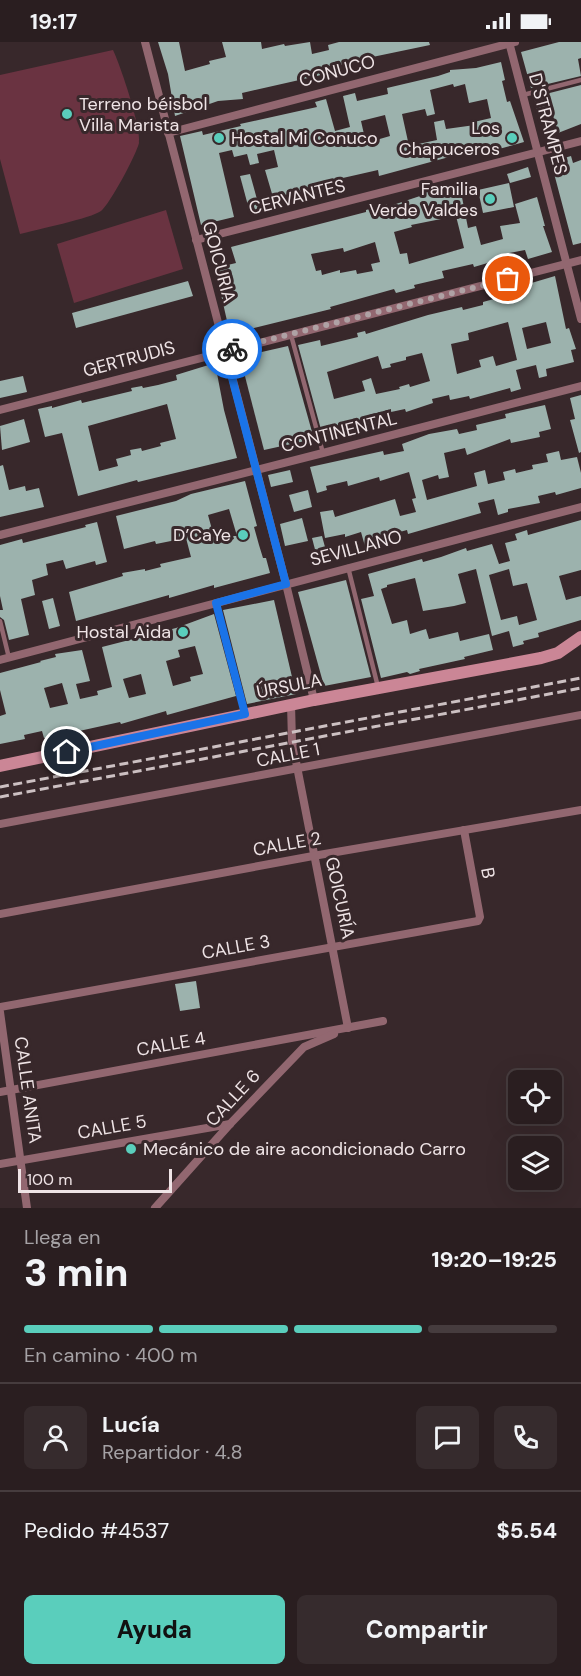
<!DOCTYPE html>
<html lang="es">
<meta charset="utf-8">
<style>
body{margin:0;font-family:"DM Sans",sans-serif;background:#362b2d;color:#f1f3f6;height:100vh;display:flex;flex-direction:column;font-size:22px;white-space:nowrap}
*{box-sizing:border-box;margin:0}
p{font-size:20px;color:#a5a2a5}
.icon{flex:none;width:33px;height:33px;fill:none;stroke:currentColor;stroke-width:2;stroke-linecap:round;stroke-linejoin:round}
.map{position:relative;height:1166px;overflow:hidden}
.panel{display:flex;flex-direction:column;background:#2a1e20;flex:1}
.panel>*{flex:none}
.controls{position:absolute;left:508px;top:1028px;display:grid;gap:12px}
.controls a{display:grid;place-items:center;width:54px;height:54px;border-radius:9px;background:#2a1e20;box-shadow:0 6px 24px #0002,0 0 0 2px #463c3e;font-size:30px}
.scale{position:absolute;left:18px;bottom:15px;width:154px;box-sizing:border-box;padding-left:6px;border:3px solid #efe4e6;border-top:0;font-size:16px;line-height:21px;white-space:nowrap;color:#efe4e6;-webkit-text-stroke:4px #38282b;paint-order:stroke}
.pin{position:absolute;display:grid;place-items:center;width:51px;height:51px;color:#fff;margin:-26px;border:3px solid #fff;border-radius:50%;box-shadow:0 2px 6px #0007}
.courier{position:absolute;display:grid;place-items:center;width:60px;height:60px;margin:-30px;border:4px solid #1a73e8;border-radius:50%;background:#fff;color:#222;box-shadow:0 2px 8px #0007}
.headline em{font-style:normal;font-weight:800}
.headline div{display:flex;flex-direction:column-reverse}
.headline{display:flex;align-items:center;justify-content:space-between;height:102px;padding:0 24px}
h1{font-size:39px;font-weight:800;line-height:45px}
.bar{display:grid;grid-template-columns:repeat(4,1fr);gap:9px 6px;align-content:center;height:72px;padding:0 24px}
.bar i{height:8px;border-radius:4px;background:#463c3e}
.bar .on{background:#5acebc}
.bar p{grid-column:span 4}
.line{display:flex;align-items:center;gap:15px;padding:0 24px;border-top:2px solid #463c3e}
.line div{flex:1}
.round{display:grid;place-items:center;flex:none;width:63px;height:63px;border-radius:9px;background:#362b2d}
.action{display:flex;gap:12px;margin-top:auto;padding:12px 24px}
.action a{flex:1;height:69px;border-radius:9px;background:#5acebc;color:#111;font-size:24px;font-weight:800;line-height:69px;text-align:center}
.action a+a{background:#362b2d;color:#f1f3f6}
.status{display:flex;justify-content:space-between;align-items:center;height:42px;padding:0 30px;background:#2a1e20;direction:ltr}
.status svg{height:16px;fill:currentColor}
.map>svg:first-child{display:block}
.green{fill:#6a3341}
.building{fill:#9cb2ad;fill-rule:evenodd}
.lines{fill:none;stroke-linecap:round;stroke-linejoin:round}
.lane{stroke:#926770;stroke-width:4.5}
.street{stroke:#926770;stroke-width:8}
.secondary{stroke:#cb8696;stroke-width:12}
.rail{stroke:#ccc0c2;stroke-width:3;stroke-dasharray:9 4.5;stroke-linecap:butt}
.done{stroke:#afa2a5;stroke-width:6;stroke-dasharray:0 10.8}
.route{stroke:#1a73e8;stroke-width:8}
.poi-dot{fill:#5acebc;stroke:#38282b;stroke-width:2}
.labels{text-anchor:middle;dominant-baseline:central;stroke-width:6;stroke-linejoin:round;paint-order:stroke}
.street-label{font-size:18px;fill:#efe4e6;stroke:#38282b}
.poi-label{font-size:18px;fill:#efe4e6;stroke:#38282b;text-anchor:end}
</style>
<div class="status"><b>19:17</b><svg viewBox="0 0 49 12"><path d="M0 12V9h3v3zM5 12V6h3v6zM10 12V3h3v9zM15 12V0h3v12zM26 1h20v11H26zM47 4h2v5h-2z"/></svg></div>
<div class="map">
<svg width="581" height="1166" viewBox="0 0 581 1166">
<rect width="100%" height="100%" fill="#38282b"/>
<g class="green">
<path d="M113,8C120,22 142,87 139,101C136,113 110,162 101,169C92,176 35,188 20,192L0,117V33Z"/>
<polygon points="166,168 183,227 74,261 57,202"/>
</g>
<g class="building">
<polygon points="158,0 179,0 185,29 210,22 209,19 226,15 222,0 261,0 262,7 284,2 285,4 310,0 312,12 329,8 328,3 339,0 429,0 430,3 358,18 330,26 331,30 317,34 242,51 243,57 218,59 175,74 168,32"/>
<polygon points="559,0 581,0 581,16 578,17 581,34 531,46 521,10"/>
<path d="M501,20L505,38L502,39L507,60L510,59L524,100L499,107L497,102L379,134L378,128L334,138L336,147L275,162L265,128L278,125L274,108L257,112L259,121L250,123L247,112L234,115L232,108L219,111L234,175L201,183L180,94L202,89L203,93L241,84L240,82L317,65L315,60L326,57L335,89L350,85L343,54L355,51L357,59L388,52L387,46L438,34L450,30V28L476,26ZM453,42L454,45L465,42L469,61L487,57L491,76L474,80L475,83L446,87L444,78L434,80L437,98L409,104L402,72L425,67L427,74L435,72L430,48ZM385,73L390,94L366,101L361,79Z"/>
<polygon points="581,43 581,82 558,91 552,70 538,73 534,55"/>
<polygon points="571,114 573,121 581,118 581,201 573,203 551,120"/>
<polygon points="528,125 531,135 510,141 507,132"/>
<polygon points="250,132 260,168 250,171 240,134"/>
<polygon points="509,141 514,165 483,171 478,148"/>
<path d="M460,145L468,186L476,184L481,203L503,197L500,184L520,181L515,162L537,155L545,184H543L552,210L528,217L525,208L504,212L506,219L492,224L491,220L474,225L473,222L442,229L444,236L414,243L415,246L396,251L394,247L330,265L331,267L230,292L215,226L236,221L231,205L366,170V168L387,162V165L426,152L425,150ZM456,174L464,206L409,222L407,211L400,212L394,190L412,185L411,183ZM375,200L380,220L371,222L373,229L357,232L356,228L340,231V228L322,233L321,228L316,229L311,212L343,206L344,210Z"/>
<path d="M555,234L566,287L569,286L576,307L571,308L574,320L546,327L547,334L539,336L536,323L516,328L521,347L511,350L510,346L470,357L469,354L450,358L449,353L432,357L433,361L406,370L405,367L391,370V367L369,373L371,381L323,395L298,303L320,298L321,304L358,295L357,291L365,289L366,292L428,273L462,265L463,268L483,263V260L519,250L518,245ZM508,280L517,318L496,324L493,314L479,318L481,325L457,332L451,302L469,298L468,291ZM546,280L551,301L527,307L522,286ZM422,311L430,339L410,345L409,342L399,345L400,347L376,352L371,336L362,339L365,349L334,357L327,330L378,314L382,327L391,325L390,322L406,318V315Z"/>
<polygon points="188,239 193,254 76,286 72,271"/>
<polygon points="288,304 314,397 264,408 240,315"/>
<path d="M215,321L224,368L237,416L138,440L137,438L78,454L62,391L45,395L38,367L52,364V366L81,358L82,361L132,349L131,346L142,344L143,346L158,343L177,338L176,333ZM167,362L176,397L160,401L161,404L142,409L141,406L130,408L131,413L116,417L118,424L99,429L88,384Z"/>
<polygon points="23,334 27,350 0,356 0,339"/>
<polygon points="581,353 581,410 579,411 570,378 575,377 570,356"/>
<polygon points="545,363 551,387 539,390 540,395 511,401 510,397 467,413 465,406 444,411 449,435 439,437 438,433 422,438 427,458 477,444 474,431 485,428 488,442 505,438 503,430 515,427 516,431 533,427 532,423 548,420 546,412 559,409 561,418 577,415 581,431 581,446 556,453 555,450 538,454 540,461 508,467 508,470 498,473 494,457 478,461 481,471 408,492 407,488 374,497 376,505 366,508 361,490 345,495 345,492 325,496 320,470 333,468 335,475 395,457 400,474 416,470 412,457 416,456 409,430 380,439 379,435 348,444 347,439 326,444 327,448 317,451 310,425 383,409 384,413 404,409 402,402 429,392 457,387 459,392 477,388 476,383 506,376 505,372"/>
<polygon points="24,377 30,400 2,408 0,384"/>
<polygon points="3,423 9,448 25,444 26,449 39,446 44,465 0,475 0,424"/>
<polygon points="290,428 293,440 271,445 268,433"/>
<path d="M245,439L257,484L254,485L259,503L263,516H266L270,531L214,546V543L169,556V553L76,579L69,550L123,534L122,531L145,527V529L161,525L160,522L191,515L186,496L156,502L155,499L124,507L116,474L176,459L191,452ZM229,467L237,494H233L234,497L216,502L208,473Z"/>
<polygon points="308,448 312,465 294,470 289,453"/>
<polygon points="302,476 308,499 285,504 280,482"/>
<path d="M581,478V528L559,534L566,558L581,554V578L538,591L539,595L523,599L524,602L513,605L509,589L492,594L476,527L458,532L466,561L454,564L423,569L415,536L387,543V545L381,547L392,582L407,578L410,592L426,587L429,597L458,590L460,599L489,592L493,608L464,615L465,617L419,627L420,629L410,632L407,630L381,636L361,557L374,554L368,532L422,517L423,520L441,515L466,506L467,509L492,502L499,522L510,519L505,501L517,498L515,492L527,488L528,493ZM509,527L513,544L527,541L537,578L519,583L517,574L501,578L489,533Z"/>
<polygon points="97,480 107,520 96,523 95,519 66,527 63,518 46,522 48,533 32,538 35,553 21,557 29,593 9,598 4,578 0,575 0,568 3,568 0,554 0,503 22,497 23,501 86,485 85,483"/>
<polygon points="322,494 328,516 318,519 312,496"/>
<polygon points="346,538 371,635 324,644 298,550"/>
<polygon points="53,556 60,584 49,587 42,559"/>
<polygon points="274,558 296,652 247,662 223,568"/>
<path d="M214,572L236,654L167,673L166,669L121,682L120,680L61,693L44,696L42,689L24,693L25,697L0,702V674L6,672L0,648V631L41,620L40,619L56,615L55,612L82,608L90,639L76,642L80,657L98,653L97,649L112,645L102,605L176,586ZM195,604L203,632L190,635L191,639L173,644L166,619L180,615L178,608ZM141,632L146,652L129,656L123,637ZM62,641L68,662L50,666L44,646Z"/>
<polygon points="196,939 200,966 180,969 175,942"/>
</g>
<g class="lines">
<g class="lane">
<polyline points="523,53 581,38"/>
<polyline points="291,293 323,411"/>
<polyline points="348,525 378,645"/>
<polyline points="216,561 245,671"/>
<polyline points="0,579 9,616"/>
</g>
<g class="street">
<polyline points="145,0 286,542 314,658"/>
<polyline points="509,0 581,277"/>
<polyline points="168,91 515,0"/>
<polyline points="196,198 581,99"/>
<polyline points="0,368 581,218"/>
<polyline points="0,493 323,411 581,344"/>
<polyline points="0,618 581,465"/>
<polyline points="291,662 292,699 348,986"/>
<polyline points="0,782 581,673"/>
<polyline points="0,872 313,814 581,768"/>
<polyline points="0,965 478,879 480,875 464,788"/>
<polyline points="0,970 27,1166"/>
<polyline points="0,1050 383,979"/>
<polyline points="0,1122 230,1082"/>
<polyline points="155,1166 230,1082 304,1005 334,992"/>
</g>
<polyline class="secondary" points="0,724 314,658 541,616 558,611 581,595"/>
<g class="rail">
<polyline points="0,745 581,636"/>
<polyline points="0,755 581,646"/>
</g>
</g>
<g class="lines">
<polyline class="done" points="232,307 508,237"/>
<polyline class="route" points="67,710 245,672 216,561 286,542 225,309 232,307"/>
</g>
<g class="poi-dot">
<circle cx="67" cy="72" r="6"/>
<circle cx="219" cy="96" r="6"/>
<circle cx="512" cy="96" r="6"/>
<circle cx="490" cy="157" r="6"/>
<circle cx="243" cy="493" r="6"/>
<circle cx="183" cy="590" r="6"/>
<circle cx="131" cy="1107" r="6"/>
</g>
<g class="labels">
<g class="street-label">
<text transform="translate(337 29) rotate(-15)">CONUCO</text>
<text transform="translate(548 82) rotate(75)">D'STRAMPES</text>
<text transform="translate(297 155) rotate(-14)">CERVANTES</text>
<text transform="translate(219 220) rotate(75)">GOICURIA</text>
<text transform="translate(129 317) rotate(-15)">GERTRUDIS</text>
<text transform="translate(339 390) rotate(-14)">CONTINENTAL</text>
<text transform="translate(356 506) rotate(-15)">SEVILLANO</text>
<text transform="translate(289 644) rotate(-11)">ÚRSULA</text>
<text transform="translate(288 713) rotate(-11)">CALLE 1</text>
<text transform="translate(287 802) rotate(-10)">CALLE 2</text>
<text transform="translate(488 831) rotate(79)">B</text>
<text transform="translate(340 856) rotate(78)">GOICURÍA</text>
<text transform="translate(236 905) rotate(-10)">CALLE 3</text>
<text transform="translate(171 1002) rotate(-10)">CALLE 4</text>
<text transform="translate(28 1048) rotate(82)">CALLE ANITA</text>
<text transform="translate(233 1056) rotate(-47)">CALLE 6</text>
<text transform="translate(112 1085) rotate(-10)">CALLE 5</text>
</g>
<g class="poi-label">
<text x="79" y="62" text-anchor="start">Terreno béisbol<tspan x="79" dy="21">Villa Marista</tspan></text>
<text x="500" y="86">Los<tspan x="500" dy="21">Chapuceros</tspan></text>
<text x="231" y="96" text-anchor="start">Hostal Mi Conuco</text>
<text x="478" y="147">Familia<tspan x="478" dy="21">Verde Valdes</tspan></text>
<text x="231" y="493">D’CaYe</text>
<text x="171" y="590">Hostal Aida</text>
<text x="143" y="1107" text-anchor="start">Mecánico de aire acondicionado Carro</text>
</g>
</g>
</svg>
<div class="controls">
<a><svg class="icon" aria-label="locate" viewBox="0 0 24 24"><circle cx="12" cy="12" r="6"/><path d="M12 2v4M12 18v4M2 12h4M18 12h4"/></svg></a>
<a><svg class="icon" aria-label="layers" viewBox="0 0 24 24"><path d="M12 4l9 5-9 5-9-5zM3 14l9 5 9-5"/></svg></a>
</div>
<div class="scale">100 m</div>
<div class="pin" style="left:508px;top:237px;background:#ea580c"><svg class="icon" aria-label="bag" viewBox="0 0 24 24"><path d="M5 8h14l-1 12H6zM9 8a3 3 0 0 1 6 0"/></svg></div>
<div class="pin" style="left:67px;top:710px;background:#1f2937"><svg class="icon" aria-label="home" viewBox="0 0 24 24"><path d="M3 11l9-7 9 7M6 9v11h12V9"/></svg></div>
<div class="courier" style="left:232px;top:307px"><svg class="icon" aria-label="bike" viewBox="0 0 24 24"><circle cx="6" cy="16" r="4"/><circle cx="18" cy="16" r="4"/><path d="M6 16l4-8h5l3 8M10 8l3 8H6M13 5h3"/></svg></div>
</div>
<section class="panel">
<div class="headline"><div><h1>3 min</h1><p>Llega en</p></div><em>19:20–19:25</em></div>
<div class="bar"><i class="on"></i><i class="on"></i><i class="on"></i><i></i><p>En camino · 400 m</p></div>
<div class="line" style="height:108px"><a class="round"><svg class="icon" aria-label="person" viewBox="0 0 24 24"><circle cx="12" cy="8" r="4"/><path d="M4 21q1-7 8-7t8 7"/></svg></a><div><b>Lucía</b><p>Repartidor · 4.8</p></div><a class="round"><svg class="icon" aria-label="chat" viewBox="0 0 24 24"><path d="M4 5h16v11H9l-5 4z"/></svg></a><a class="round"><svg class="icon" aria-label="phone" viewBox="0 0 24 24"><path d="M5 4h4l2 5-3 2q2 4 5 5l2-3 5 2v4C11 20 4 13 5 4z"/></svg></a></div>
<div class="line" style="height:78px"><div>Pedido #4537</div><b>$5.54</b></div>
<div class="action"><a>Ayuda</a><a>Compartir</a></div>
</section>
